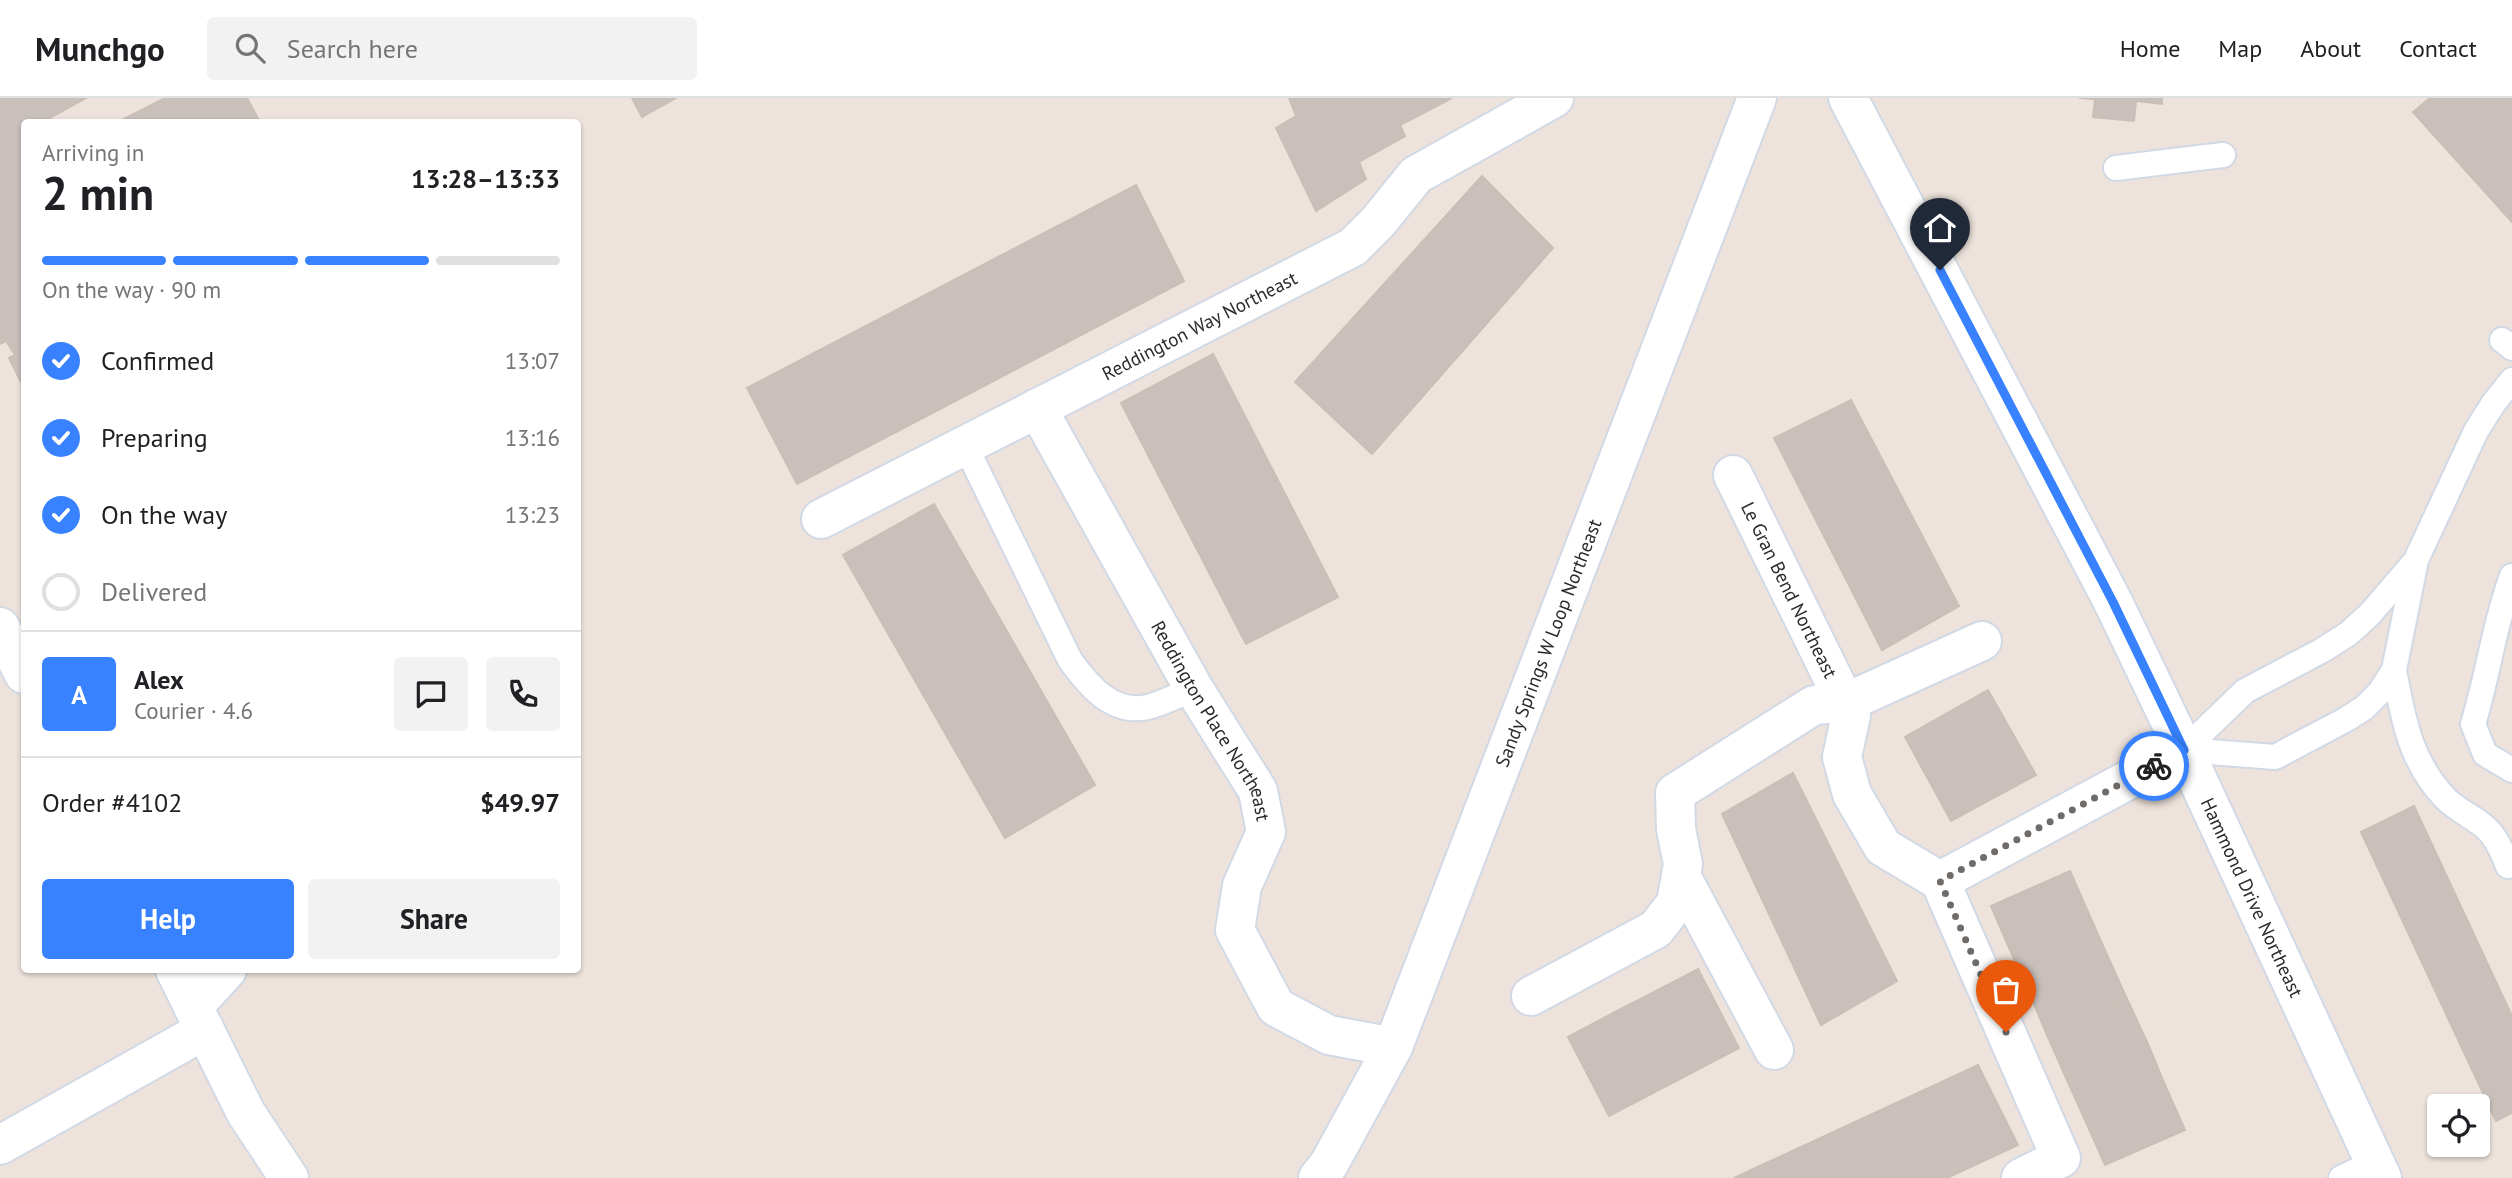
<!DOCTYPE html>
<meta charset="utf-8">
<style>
body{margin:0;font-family:"PT Sans",sans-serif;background:#f2f2f2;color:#202124;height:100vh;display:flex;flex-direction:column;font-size:26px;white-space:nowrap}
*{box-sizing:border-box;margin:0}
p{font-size:23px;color:#757577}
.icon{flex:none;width:38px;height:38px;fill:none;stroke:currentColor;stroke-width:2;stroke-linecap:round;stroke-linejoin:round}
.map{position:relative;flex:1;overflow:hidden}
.details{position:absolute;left:21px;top:21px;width:560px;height:854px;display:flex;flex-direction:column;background:#fff;border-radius:7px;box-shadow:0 2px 5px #0004}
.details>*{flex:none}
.tools{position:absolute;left:2427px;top:996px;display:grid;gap:14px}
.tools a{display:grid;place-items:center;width:63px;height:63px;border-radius:7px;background:#fff;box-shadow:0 2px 5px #0004;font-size:35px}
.pin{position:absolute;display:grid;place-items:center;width:60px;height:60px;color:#fff;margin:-72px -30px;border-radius:50% 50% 50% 0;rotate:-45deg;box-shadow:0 0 7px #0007}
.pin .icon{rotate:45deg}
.courier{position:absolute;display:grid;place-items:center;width:70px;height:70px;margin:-35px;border:5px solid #3882ff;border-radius:50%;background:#fff;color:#222;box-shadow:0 2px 9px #0007}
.summary em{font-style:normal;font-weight:800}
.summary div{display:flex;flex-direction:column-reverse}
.summary{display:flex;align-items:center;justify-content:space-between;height:119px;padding:0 21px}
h1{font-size:46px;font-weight:800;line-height:52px}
.bar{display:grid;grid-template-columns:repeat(4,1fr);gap:10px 7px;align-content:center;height:84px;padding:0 21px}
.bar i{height:9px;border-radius:5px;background:#e0e0e0}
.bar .on{background:#3882ff}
.bar p{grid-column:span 4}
.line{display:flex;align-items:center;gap:18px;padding:0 21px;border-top:2px solid #e0e0e0}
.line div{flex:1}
.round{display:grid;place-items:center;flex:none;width:74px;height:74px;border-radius:7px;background:#f2f2f2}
ol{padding:0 21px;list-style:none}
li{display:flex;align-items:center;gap:21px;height:77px}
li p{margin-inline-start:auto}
li .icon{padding:7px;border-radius:50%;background:#3882ff;color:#fff;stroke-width:4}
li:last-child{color:#757577}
li i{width:38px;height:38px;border:4px solid #e0e0e0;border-radius:50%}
.cta{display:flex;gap:14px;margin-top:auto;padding:14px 21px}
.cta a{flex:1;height:80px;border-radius:7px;background:#3882ff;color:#fff;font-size:28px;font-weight:800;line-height:80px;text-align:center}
.cta a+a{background:#f2f2f2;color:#202124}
header{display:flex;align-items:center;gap:42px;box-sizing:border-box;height:98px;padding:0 35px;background:#fff;border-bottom:2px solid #e0e0e0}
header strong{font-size:33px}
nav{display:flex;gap:38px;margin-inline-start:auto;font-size:24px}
.search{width:490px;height:63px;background:#f2f2f2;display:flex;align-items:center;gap:18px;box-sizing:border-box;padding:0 24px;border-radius:7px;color:#757577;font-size:26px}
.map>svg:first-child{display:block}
.building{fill:#c9c0bc;stroke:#c9bfb6;stroke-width:2}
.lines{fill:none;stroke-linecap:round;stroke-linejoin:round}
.lane-casing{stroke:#d1d9e4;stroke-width:28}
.street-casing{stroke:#d1d9e4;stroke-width:42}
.secondary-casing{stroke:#d1d9e4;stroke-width:42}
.lane{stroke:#fff;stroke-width:24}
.street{stroke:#fff;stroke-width:38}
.secondary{stroke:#fff;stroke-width:38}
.done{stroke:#6f6b69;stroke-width:7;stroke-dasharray:0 12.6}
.route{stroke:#3882ff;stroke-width:9}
.labels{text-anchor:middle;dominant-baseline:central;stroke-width:6;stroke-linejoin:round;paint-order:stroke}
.street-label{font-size:19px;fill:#2b2b2b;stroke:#fff}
</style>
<header>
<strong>Munchgo</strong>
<div class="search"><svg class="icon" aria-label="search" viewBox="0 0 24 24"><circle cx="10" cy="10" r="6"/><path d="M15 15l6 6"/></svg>Search here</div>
<nav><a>Home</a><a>Map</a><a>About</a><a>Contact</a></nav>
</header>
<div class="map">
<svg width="2512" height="1080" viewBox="0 0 2512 1080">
<rect width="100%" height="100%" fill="#eee3dc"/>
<g class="building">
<polygon points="0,0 86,0 50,20 52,24 24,24 23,288 9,260 15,257 6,243 0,246"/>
<polygon points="165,0 247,0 260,24 118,24"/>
<polygon points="632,0 676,0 642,19"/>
<polygon points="1289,0 1452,0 1400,27 1405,38 1359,64 1366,81 1316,113 1276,30 1296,18"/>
<polygon points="2079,0 2162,0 2162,6 2136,3 2134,23 2093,19 2095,1"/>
<polygon points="2430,0 2512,0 2512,124 2413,14"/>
<polygon points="1482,78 1553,150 1372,356 1295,284"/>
<polygon points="1136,87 1184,183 797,386 747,290"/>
<polygon points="1213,256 1338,499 1246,546 1121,305"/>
<polygon points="1851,302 1959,508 1882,552 1774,340"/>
<polygon points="934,406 1095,687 1005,740 843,457"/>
<polygon points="1988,592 2036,677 1951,723 1905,639"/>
<polygon points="1793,675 1897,883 1821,927 1722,716"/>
<polygon points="2414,708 2512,918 2512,1015 2496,1023 2361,734"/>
<polygon points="2070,773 2088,814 2009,850 1991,808"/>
<polygon points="2088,814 2108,859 2029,894 2009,850"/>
<polygon points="2108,859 2127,901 2047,937 2029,894"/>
<polygon points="1698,871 1739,950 1697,972 1656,893"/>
<polygon points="1656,893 1697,972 1653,995 1613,915"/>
<polygon points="2127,901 2147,944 2066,980 2047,937"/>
<polygon points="1613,915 1653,995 1609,1018 1568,939"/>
<polygon points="2147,944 2165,987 2085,1022 2066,980"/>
<polygon points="1978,967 2018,1047 1947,1080 1734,1080"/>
<polygon points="2165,987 2185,1032 2105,1067 2085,1022"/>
</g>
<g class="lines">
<g class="lane-casing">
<g id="lane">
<polyline points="2116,70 2223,57"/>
<polyline points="2502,242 2512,250"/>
<path d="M965,347L1070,562C1088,587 1112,617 1148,609C1163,605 1179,597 1194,591"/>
<path d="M2512,478C2494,526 2488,578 2473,626L2485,656L2512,672"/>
<path d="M2394,572C2403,620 2410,664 2446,701C2458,713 2474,719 2486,730C2497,740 2502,754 2508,768"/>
<polyline points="2184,652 2275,659 2345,622 2364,610 2380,594 2394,572 2416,462 2476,333 2493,306 2512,282"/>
<polyline points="2184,652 2245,593 2321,553 2348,536 2370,516 2412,467"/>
<polyline points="2341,1080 2374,1064"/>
</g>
</g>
<g class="street-casing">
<g id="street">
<path id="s1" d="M1037,310L1194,591L1258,693L1266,734L1242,788L1235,832L1276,909L1329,937L1393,949"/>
<path id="s2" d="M1733,377L1851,617L1842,659L1852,696L1883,749L1940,783L2061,1060L2021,1080"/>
<path id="s3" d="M821,421L1353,149L1378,124L1416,77L1554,0"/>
<polyline points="0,529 24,576"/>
<polyline points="1681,778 1774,952"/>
<polyline points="1940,783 2184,652"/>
<polyline points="175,872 246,1015 289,1080"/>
<polyline points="1531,898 1656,831 1676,805 1683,766 1676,731 1675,695 1814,607 1845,605 1982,543"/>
<polyline points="193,909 227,872"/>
<polyline points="0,1047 205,932"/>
<path id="s4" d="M1318,1080L1329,1066L1393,949L1757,0"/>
</g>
</g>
<g class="secondary-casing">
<g id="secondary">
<path id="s5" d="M1848,0L2113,504L2184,652L2382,1080"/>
</g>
</g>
<use href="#lane" class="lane"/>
<use href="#street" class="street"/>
<use href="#secondary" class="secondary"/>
</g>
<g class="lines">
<polyline class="done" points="2006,934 1940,783 2154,668"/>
<polyline class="route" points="1940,172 2113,504 2184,652 2154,668"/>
</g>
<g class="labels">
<g class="street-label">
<text stroke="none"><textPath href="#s3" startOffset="425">Reddington Way Northeast</textPath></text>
<text stroke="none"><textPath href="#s2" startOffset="128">Le Gran Bend Northeast</textPath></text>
<text stroke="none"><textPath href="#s4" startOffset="584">Sandy Springs W Loop Northeast</textPath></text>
<text stroke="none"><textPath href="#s1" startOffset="359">Reddington Place Northeast</textPath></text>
<text stroke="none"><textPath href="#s5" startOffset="896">Hammond Drive Northeast</textPath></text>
</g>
</g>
</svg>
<div class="tools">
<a><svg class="icon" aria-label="locate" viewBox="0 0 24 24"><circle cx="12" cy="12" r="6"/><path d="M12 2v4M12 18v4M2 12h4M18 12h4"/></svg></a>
</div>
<div class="pin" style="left:2006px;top:934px;background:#ea580c"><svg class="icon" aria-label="bag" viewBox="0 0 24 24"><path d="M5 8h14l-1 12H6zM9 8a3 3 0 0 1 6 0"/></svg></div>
<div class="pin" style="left:1940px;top:172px;background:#1f2937"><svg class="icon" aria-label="home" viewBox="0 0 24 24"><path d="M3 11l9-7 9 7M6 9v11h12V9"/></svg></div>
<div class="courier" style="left:2154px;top:668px"><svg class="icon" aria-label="bike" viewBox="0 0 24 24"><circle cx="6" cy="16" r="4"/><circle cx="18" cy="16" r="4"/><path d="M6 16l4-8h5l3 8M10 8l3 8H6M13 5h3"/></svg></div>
<section class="details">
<div class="summary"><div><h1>2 min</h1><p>Arriving in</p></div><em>13:28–13:33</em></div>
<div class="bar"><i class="on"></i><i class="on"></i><i class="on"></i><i></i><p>On the way · 90 m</p></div>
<ol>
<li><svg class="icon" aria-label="check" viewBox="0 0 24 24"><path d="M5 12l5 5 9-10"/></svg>Confirmed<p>13:07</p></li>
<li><svg class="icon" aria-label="check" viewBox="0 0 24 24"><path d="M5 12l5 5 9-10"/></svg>Preparing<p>13:16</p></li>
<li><svg class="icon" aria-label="check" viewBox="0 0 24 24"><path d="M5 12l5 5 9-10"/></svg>On the way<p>13:23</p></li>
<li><i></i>Delivered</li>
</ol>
<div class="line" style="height:126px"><b class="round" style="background:#3882ff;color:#fff">A</b><div><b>Alex</b><p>Courier · 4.6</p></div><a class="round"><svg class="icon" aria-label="chat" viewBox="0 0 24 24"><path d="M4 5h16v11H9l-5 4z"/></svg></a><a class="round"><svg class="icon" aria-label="phone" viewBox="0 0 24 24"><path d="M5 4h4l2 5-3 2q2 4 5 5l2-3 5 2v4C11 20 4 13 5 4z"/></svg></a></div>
<div class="line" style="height:91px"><div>Order #4102</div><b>$49.97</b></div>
<div class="cta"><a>Help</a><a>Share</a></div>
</section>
</div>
